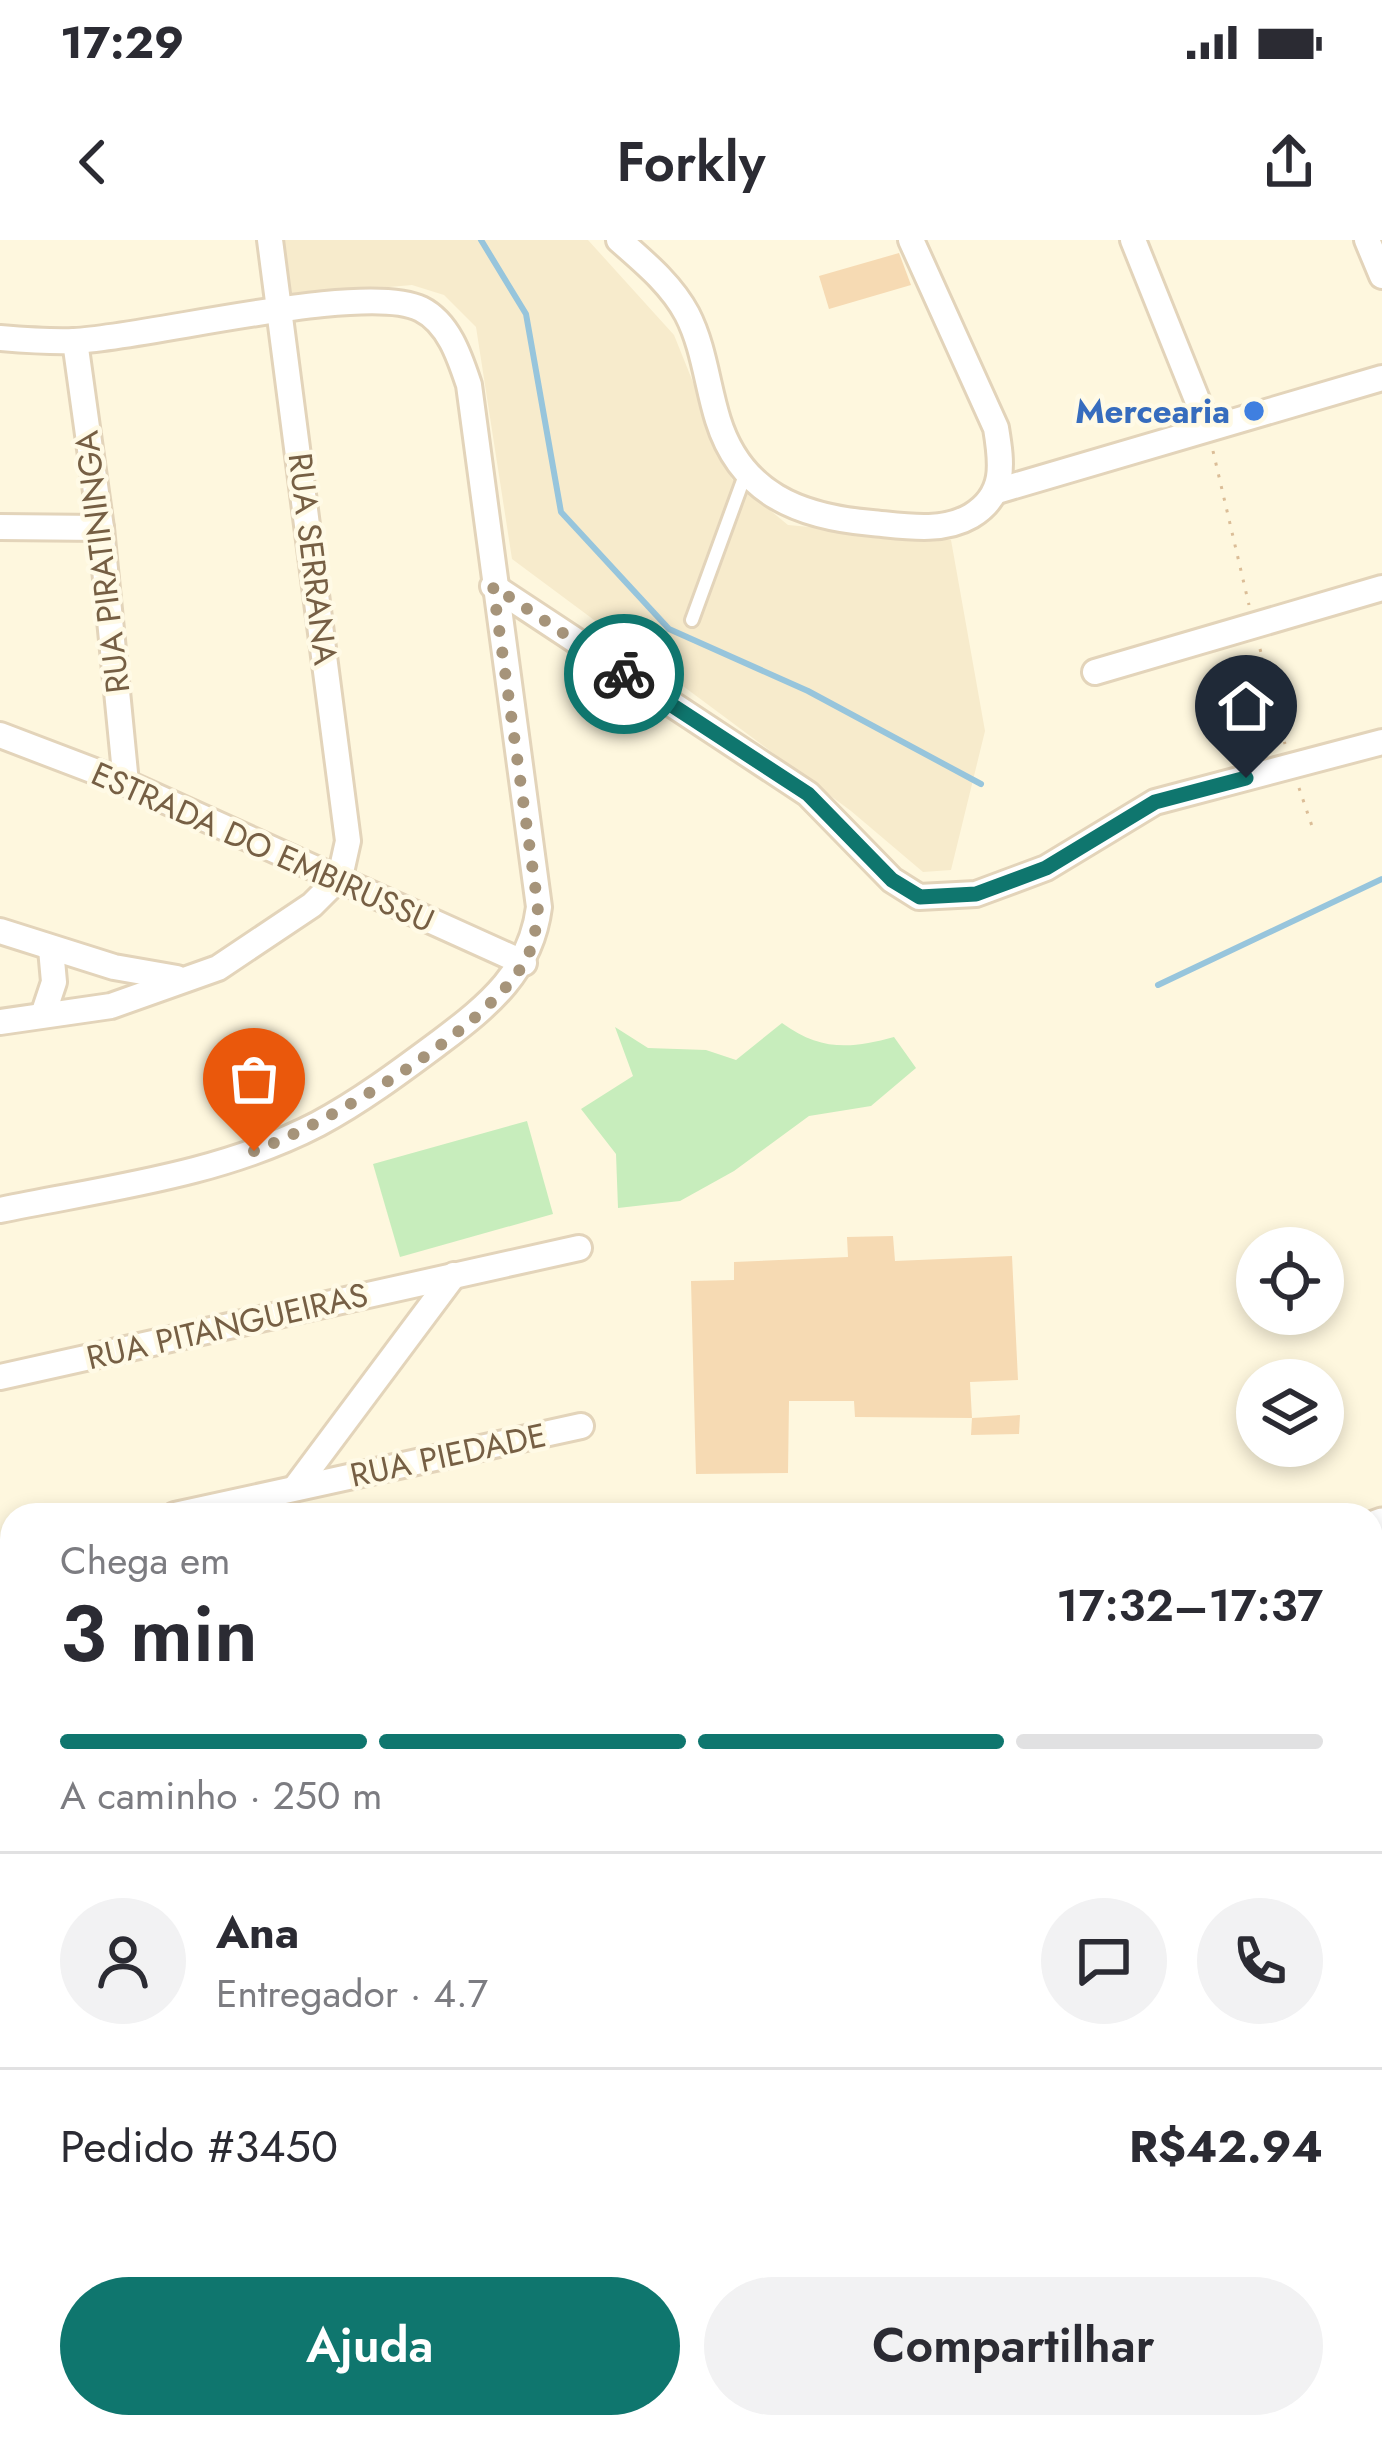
<!DOCTYPE html>
<html lang="pt">
<meta charset="utf-8">
<style>
body{margin:0;font-family:Jost,sans-serif;background:#f2f2f3;color:#2b2b33;height:100vh;display:flex;flex-direction:column;font-size:45px;white-space:nowrap}
*{box-sizing:border-box;margin:0}
p{font-size:39px;color:#7c7c81}
.icon{flex:none;width:66px;height:66px;fill:none;stroke:currentColor;stroke-width:2;stroke-linecap:round;stroke-linejoin:round}
.map{position:relative;flex:1;overflow:hidden}
.panel{position:absolute;left:0px;top:1263px;width:1383px;height:936px;display:flex;flex-direction:column;background:#fff;border-radius:36px 36px 0 0;box-shadow:0 6px 18px #0003}
.panel>*{flex:none}
.fabs{position:absolute;left:1236px;top:987px;display:grid;gap:24px}
.fabs a{display:grid;place-items:center;width:108px;height:108px;border-radius:50%;background:#fff;box-shadow:0 6px 18px #0003;font-size:60px}
.pin{position:absolute;display:grid;place-items:center;width:102px;height:102px;color:#fff;margin:-123px -51px;border-radius:50% 50% 50% 0;rotate:-45deg;box-shadow:0 0 12px #0007}
.pin .icon{rotate:45deg}
.courier{position:absolute;display:grid;place-items:center;width:120px;height:120px;margin:-60px;border:9px solid #0f766e;border-radius:50%;background:#fff;color:#222;box-shadow:0 3px 15px #0007}
.headline em{font-style:normal;font-weight:600}
.headline div{display:flex;flex-direction:column-reverse}
.headline{display:flex;align-items:center;justify-content:space-between;height:204px;padding:0 60px}
h1{font-size:78px;font-weight:600;line-height:90px}
.bar{display:grid;grid-template-columns:repeat(4,1fr);gap:18px 12px;align-content:center;height:144px;padding:0 60px}
.bar i{height:15px;border-radius:9px;background:#e1e1e2}
.bar .active{background:#0f766e}
.bar p{grid-column:span 4}
.line{display:flex;align-items:center;gap:30px;padding:0 60px;border-top:3px solid #e1e1e2}
.line div{flex:1}
.round{display:grid;place-items:center;flex:none;width:126px;height:126px;border-radius:63px;background:#f2f2f3}
.action{display:flex;gap:24px;margin-top:auto;padding:24px 60px}
.action a{flex:1;height:138px;border-radius:72px;background:#0f766e;color:#fff;font-size:48px;font-weight:600;line-height:138px;text-align:center}
.action a+a{background:#f2f2f3;color:#2b2b33}
.status{display:flex;justify-content:space-between;align-items:center;height:84px;padding:0 60px;background:#fff;direction:ltr}
.status svg{height:33px;fill:currentColor}
header{display:flex;justify-content:space-between;align-items:center;height:156px;padding:0 60px;background:#fff;font-size:54px;font-weight:600}
.map>svg:first-child{display:block}
.residential{fill:#f7ebcc}
.green{fill:#c7edbc}
.lines{fill:none;stroke-linecap:round;stroke-linejoin:round}
.stream{stroke:#97c5dc;stroke-width:6}
.building{fill:#f6dab3}
.service-casing{stroke:#e3d4ba;stroke-width:18}
.minor-casing{stroke:#e3d4ba;stroke-width:30}
.tertiary-casing{stroke:#e3d4ba;stroke-width:33}
.path{stroke:#dbbd97;stroke-width:3;stroke-dasharray:3 9;stroke-linecap:butt}
.service{stroke:#fff;stroke-width:12}
.minor{stroke:#fff;stroke-width:24}
.tertiary{stroke:#fff;stroke-width:27}
.done{stroke:#a6947a;stroke-width:12;stroke-dasharray:0 21.6}
.route{stroke:#0f766e;stroke-width:15}
.shop-dot{fill:#3f7fe0;stroke:#fffae6;stroke-width:4.5}
.labels{text-anchor:middle;dominant-baseline:central;stroke-width:9;stroke-linejoin:round;paint-order:stroke}
.shop-label{font-size:33px;font-weight:bold;fill:#366cbe;stroke:#fffae6;text-anchor:end}
.street-label{font-size:33px;fill:#765f44;stroke:#fffae6}
</style>
<div class="status"><b>17:29</b><svg viewBox="0 0 49 12"><path d="M0 12V9h3v3zM5 12V6h3v6zM10 12V3h3v9zM15 12V0h3v12zM26 1h20v11H26zM47 4h2v5h-2z"/></svg></div>
<header><svg class="icon" aria-label="back" viewBox="0 0 24 24"><path d="M15 5l-7 7 7 7"/></svg>Forkly<svg class="icon" aria-label="share" viewBox="0 0 24 24"><path d="M12 15V3M7 8l5-5 5 5M5 13v7h14v-7"/></svg></header>
<div class="map">
<svg width="1382" height="2199" viewBox="0 0 1382 2199">
<rect width="100%" height="100%" fill="#fef7de"/>
<polygon class="residential" points="283,0 588,0 674,95 732,239 788,285 951,300 985,491 951,630 923,632 851,571 512,319 476,87 444,55 412,45 289,56"/>
<g class="green">
<path d="M782,783C820,811 851,809 894,797L916,828L871,866L809,876L734,931L680,961L618,968L616,914L581,869L633,836L615,787L648,808L706,810L736,820Z"/>
<polygon points="527,881 553,974 400,1017 373,924"/>
<polygon points="0,1776 12,1791 12,2023 0,2015"/>
</g>
<g class="lines">
<g class="stream">
<polyline points="481,0 526,74 561,272 669,389 808,451 981,544"/>
<polyline points="1158,745 1382,639"/>
</g>
</g>
<g class="building">
<polygon points="899,13 911,45 829,69 819,36"/>
<polygon points="893,996 895,1021 1012,1016 1018,1140 970,1142 972,1178 855,1177 854,1161 789,1161 788,1233 696,1234 691,1041 734,1040 734,1022 848,1017 847,997"/>
<polygon points="1020,1175 1019,1194 971,1195 972,1178"/>
</g>
<g class="lines">
<g class="service-casing">
<polyline id="service" points="692,380 745,235"/>
</g>
<g class="minor-casing">
<g id="minor">
<path d="M619,0C644,22 671,44 687,74C704,107 707,145 718,180C741,254 800,277 872,283C904,286 942,293 971,276C1006,255 1002,224 996,188L911,0"/>
<polyline points="1133,0 1208,187"/>
<polyline points="1367,0 1382,36"/>
<path d="M0,98C24,100 49,102 74,101C147,98 365,41 421,69C449,83 460,118 469,145L539,667C531,731 489,765 440,802C401,831 361,861 318,884C220,935 107,948 0,970"/>
<polyline points="75,101 101,288 126,543"/>
<polyline points="997,251 1382,138"/>
<polyline points="0,287 101,288"/>
<polyline points="493,346 808,554 892,640 919,657 976,654 1046,628 1155,562 1382,502"/>
<polyline points="1095,432 1382,348"/>
<polyline points="0,495 126,543 524,723"/>
<polyline points="0,691 114,727 177,738"/>
<polyline points="44,772 54,742 51,709"/>
<polyline points="0,782 111,766 218,728 312,665 340,637 348,601 270,0"/>
<polyline points="0,1137 579,1008"/>
<polyline points="295,1248 454,1035"/>
<polyline points="175,1275 581,1186"/>
<polyline points="1371,1538 1382,1514"/>
<polyline points="0,1566 12,1567"/>
<polyline points="0,1743 12,1761"/>
<polyline points="0,2026 12,2034"/>
<polyline points="214,2187 221,2199"/>
<polyline points="456,2187 457,2199"/>
<polyline points="676,2187 694,2199"/>
<polyline points="1271,2187 1273,2199"/>
</g>
</g>
<g class="tertiary-casing">
<g id="tertiary">
<polyline points="1371,1286 1382,1282"/>
<polyline points="0,1315 12,1327"/>
<polyline points="0,1376 12,1376"/>
</g>
</g>
<g class="path">
<polyline points="1213,211 1249,365"/>
<polyline points="1260,409 1285,504"/>
<polyline points="1299,548 1314,592"/>
<polyline points="1371,1693 1382,1703"/>
<polyline points="1371,2109 1382,2108"/>
<polyline points="811,2199 818,2187"/>
</g>
<use href="#service" class="service"/>
<use href="#minor" class="minor"/>
<use href="#tertiary" class="tertiary"/>
</g>
<g class="lines">
<path class="done" d="M254,911C328,884 487,789 525,721C535,704 536,686 538,667L493,346L624,434"/>
<polyline class="route" points="624,434 808,554 892,640 920,657 976,654 1046,628 1155,562 1246,538"/>
</g>
<circle class="shop-dot" cx="1254" cy="171" r="12"/>
<g class="labels">
<g class="shop-label">
<text x="1230" y="171">Mercearia</text>
</g>
<g class="street-label">
<text transform="translate(313 319) rotate(83)">RUA SERRANA</text>
<text transform="translate(102 322) rotate(-97)">RUA PIRATININGA</text>
<text transform="translate(263 607) rotate(24)">ESTRADA DO EMBIRUSSU</text>
<text transform="translate(227 1086) rotate(-13)">RUA PITANGUEIRAS</text>
<text transform="translate(448 1215) rotate(-12)">RUA PIEDADE</text>
</g>
</g>
</svg>
<div class="fabs">
<a><svg class="icon" aria-label="locate" viewBox="0 0 24 24"><circle cx="12" cy="12" r="6"/><path d="M12 2v4M12 18v4M2 12h4M18 12h4"/></svg></a>
<a><svg class="icon" aria-label="layers" viewBox="0 0 24 24"><path d="M12 4l9 5-9 5-9-5zM3 14l9 5 9-5"/></svg></a>
</div>
<div class="pin" style="left:254px;top:911px;background:#ea580c"><svg class="icon" aria-label="bag" viewBox="0 0 24 24"><path d="M5 8h14l-1 12H6zM9 8a3 3 0 0 1 6 0"/></svg></div>
<div class="pin" style="left:1246px;top:538px;background:#1f2937"><svg class="icon" aria-label="home" viewBox="0 0 24 24"><path d="M3 11l9-7 9 7M6 9v11h12V9"/></svg></div>
<div class="courier" style="left:624px;top:434px"><svg class="icon" aria-label="bike" viewBox="0 0 24 24"><circle cx="6" cy="16" r="4"/><circle cx="18" cy="16" r="4"/><path d="M6 16l4-8h5l3 8M10 8l3 8H6M13 5h3"/></svg></div>
<section class="panel">
<div class="headline"><div><h1>3 min</h1><p>Chega em</p></div><em>17:32–17:37</em></div>
<div class="bar"><i class="active"></i><i class="active"></i><i class="active"></i><i></i><p>A caminho · 250 m</p></div>
<div class="line" style="height:216px"><a class="round"><svg class="icon" aria-label="person" viewBox="0 0 24 24"><circle cx="12" cy="8" r="4"/><path d="M4 21q1-7 8-7t8 7"/></svg></a><div><b>Ana</b><p>Entregador · 4.7</p></div><a class="round"><svg class="icon" aria-label="chat" viewBox="0 0 24 24"><path d="M4 5h16v11H9l-5 4z"/></svg></a><a class="round"><svg class="icon" aria-label="phone" viewBox="0 0 24 24"><path d="M5 4h4l2 5-3 2q2 4 5 5l2-3 5 2v4C11 20 4 13 5 4z"/></svg></a></div>
<div class="line" style="height:156px"><div>Pedido #3450</div><b>R$42.94</b></div>
<div class="action"><a>Ajuda</a><a>Compartilhar</a></div>
</section>
</div>
